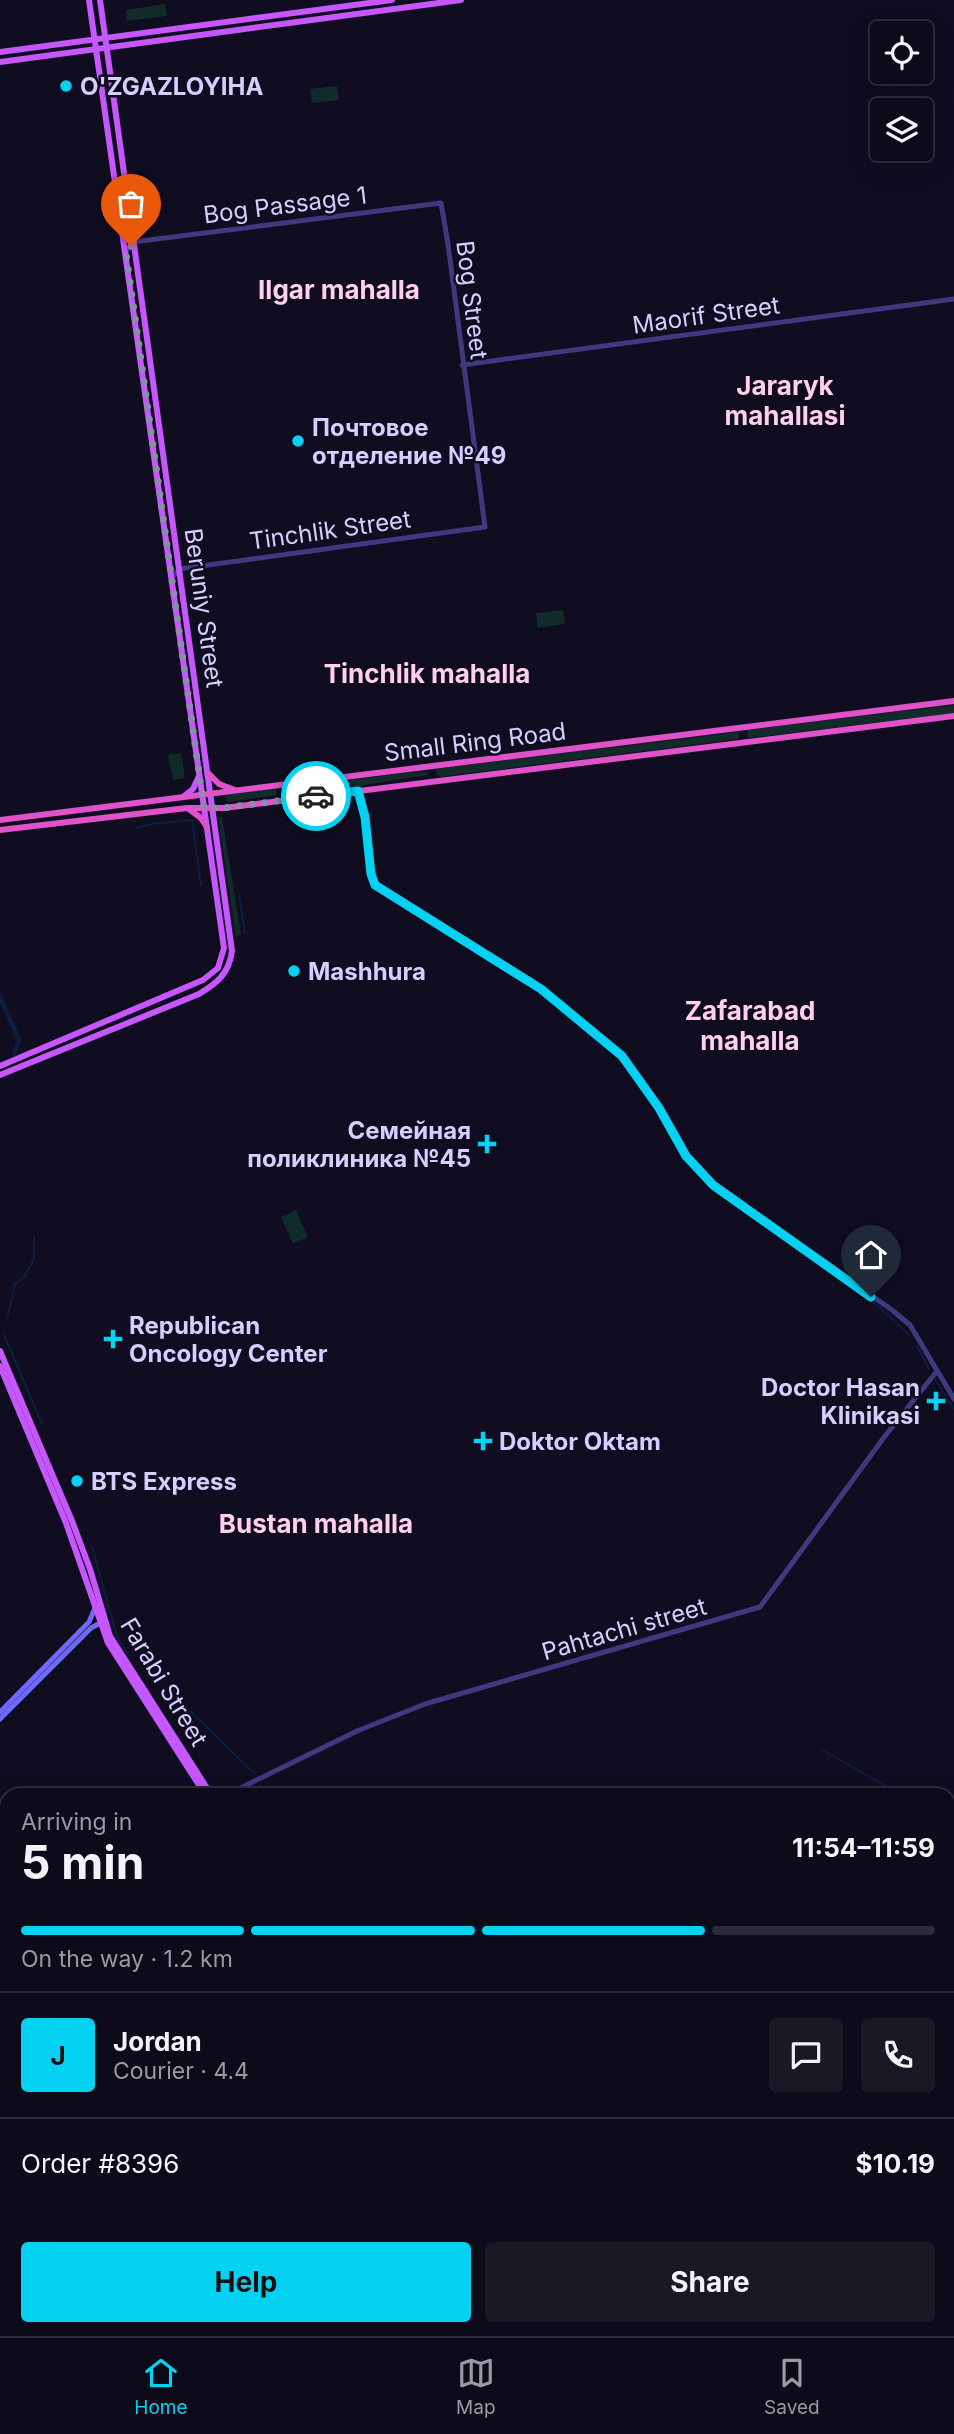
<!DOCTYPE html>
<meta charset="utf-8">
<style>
body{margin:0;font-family:Inter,sans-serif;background:#1b1826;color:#f1f3f6;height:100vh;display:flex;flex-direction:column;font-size:26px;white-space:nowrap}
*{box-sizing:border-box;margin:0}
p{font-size:23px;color:#9a9aa2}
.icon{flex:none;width:38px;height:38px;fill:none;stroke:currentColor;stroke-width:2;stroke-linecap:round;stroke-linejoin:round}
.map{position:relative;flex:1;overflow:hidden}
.details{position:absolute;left:0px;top:1788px;width:956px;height:548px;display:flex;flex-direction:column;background:#0d0a19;border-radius:21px 21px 0 0;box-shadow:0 7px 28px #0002,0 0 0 2px #2d2b38}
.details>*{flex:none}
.controls{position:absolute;left:870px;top:21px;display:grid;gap:14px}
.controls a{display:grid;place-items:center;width:63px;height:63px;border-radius:7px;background:#0d0a19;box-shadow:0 7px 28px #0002,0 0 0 2px #2d2b38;font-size:35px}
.pin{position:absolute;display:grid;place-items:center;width:60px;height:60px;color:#fff;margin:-72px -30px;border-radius:50% 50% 50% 0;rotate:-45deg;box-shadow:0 0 7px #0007}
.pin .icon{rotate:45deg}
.courier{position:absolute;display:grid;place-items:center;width:70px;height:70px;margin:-35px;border:5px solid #05d2f3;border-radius:50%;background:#fff;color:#222;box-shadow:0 2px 9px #0007}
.head em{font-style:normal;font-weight:700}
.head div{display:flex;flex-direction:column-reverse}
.head{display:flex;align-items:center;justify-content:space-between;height:119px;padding:0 21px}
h1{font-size:46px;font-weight:700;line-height:52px}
.bar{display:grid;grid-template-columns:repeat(4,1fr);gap:10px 7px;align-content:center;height:84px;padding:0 21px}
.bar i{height:9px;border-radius:5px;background:#2d2b38}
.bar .active{background:#05d2f3}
.bar p{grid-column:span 4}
.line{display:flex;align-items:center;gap:18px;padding:0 21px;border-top:2px solid #2d2b38}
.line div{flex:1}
.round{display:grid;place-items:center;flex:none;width:74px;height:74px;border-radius:7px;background:#1b1826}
.button{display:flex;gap:14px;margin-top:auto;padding:14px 21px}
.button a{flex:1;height:80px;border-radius:7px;background:#05d2f3;color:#111;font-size:28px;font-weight:700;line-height:80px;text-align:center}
.button a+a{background:#1b1826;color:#f1f3f6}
.tabs{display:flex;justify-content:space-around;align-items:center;height:98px;border-top:2px solid #2d2b38;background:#0d0a19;font-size:19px;color:#9a9aa2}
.tabs a{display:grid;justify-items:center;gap:4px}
.tabs .active{color:#05d2f3}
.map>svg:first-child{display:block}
.green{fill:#112a2a}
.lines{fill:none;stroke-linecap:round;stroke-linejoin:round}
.stream{stroke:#0c1e41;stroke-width:2}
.canal{stroke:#0c1e41;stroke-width:4.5}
.tertiary{stroke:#3f397f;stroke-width:5}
.secondary{stroke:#7167fc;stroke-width:5}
.primary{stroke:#c557fc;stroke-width:6}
.trunk{stroke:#e052ca;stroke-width:6}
.done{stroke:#908ab1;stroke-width:7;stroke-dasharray:0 12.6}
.route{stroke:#05d2f3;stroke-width:9}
.poi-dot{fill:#05d2f3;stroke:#110d21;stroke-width:2.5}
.labels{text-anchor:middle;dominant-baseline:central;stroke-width:5;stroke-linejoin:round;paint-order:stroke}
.poi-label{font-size:24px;font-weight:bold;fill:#d5cefe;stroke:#110d21;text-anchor:start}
.street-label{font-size:24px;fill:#d5cefe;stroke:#110d21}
.neighbourhood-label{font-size:26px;font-weight:bold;fill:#fed0eb;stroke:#110d21}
</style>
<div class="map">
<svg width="954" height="2336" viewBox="0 0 954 2336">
<rect width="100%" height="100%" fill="#110d21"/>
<g class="green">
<polygon points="165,4 167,16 127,21 126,10"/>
<polygon points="337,86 339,100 312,103 310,89"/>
<polygon points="563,610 565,624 538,628 536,613"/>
<polygon points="954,705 954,713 748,738 747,730"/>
<polygon points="739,732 739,739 438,777 436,769"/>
<polygon points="181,753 185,778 173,780 168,755"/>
<polygon points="412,772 416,773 428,772 428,775 320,792 319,784"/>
<polygon points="276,788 277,795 227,802 226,795"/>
<polygon points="218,817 222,817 241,935 236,936"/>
<polygon points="296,1210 308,1237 293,1244 281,1217"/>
</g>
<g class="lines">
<g class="stream">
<polyline points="136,828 152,824 192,820 201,885"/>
<polyline points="239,894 245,934"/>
<polyline points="853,1289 877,1305 908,1334"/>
<polyline points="8,1316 15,1284 24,1277 34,1259 34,1237"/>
<polyline points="4,1335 42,1424"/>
<polyline points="917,1346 929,1369"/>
<polyline points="935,1379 954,1409"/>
<polyline points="92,1547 116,1633"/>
<polyline points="117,1636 130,1658"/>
<polyline points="183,1704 255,1774"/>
<polyline points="821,1749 903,1796"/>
<polyline points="260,1783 261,1796"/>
<polyline points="948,1820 954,1823"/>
<polyline points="948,2225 954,2230"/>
</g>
<polyline class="canal" points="0,997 19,1040 14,1054"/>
<g class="tertiary">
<polyline points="126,253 133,242 441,203 448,244 485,527 179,569 172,578"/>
<polyline points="462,365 954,299"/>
<polyline points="358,791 365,817 371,874 375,885 541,989 622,1056 659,1108 686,1156 713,1185 892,1310 910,1325 954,1399"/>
<polyline points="224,1796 357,1731 425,1704 760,1607 885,1436 937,1371"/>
</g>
<g class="secondary">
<polyline points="0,1712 89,1622 95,1608"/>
<polyline points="0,1719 91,1628 104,1621"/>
<polyline points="948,2312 954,2307"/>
<polyline points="948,2321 954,2317"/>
<polyline points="917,2336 926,2329"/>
<polyline points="928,2336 937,2329"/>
</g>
<g class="primary">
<polyline points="0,52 392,0"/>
<polyline points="0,62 461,0"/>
<polyline points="183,797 193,789 199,776"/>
<polyline points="0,1066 203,980 218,968 224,948 89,0"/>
<path d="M0,1075L199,994C217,983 229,974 232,951L100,0"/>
<polyline points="0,1351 72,1521 90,1569 110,1636 212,1796"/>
<polyline points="0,1366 66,1523 108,1643 206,1796"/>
<polyline points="679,2329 686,2336"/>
</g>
<g class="trunk">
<polyline points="209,774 219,784 235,790"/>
<polyline points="189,809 201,818 207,827"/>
<polyline points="0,820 954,701"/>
<polyline points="0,830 187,808 224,808 954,716"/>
</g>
</g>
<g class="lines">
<polyline class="done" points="131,246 126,253 204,808 223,808 316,796"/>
<polyline class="route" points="316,796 358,791 365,817 371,874 375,885 541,989 622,1056 659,1108 686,1156 713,1185 871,1297"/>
</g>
<g class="poi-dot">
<circle cx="66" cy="86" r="7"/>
<circle cx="298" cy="441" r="7"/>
<circle cx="294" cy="971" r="7"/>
<path d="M483.5 1133.5h7v7h7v7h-7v7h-7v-7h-7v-7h7z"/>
<path d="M109.5 1328.5h7v7h7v7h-7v7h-7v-7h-7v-7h7z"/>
<path d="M932.5 1390.5h7v7h7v7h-7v7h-7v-7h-7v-7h7z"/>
<path d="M479.5 1430.5h7v7h7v7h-7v7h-7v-7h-7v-7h7z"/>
<circle cx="77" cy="1481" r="7"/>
</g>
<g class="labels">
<g class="poi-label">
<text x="80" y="86">O'ZGAZLOYIHA</text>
<text x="312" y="427">Почтовое<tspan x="312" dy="28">отделение №49</tspan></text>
<text x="308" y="971">Mashhura</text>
<text x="471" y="1130" text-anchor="end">Семейная<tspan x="471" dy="28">поликлиника №45</tspan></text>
<text x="129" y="1325">Republican<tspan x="129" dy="28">Oncology Center</tspan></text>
<text x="920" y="1387" text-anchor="end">Doctor Hasan<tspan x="920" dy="28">Klinikasi</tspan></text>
<text x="499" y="1441">Doktor Oktam</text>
<text x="91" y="1481">BTS Express</text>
</g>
<g class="street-label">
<text transform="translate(285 205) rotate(-7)">Bog Passage 1</text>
<text transform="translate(472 300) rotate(83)">Bog Street</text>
<text transform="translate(706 315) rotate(-8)">Maorif Street</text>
<text transform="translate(330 530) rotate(-8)">Tinchlik Street</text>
<text transform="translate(204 608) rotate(82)">Beruniy Street</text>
<text transform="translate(475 742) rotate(-7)">Small Ring Road</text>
<text transform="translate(624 1629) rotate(-16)">Pahtachi street</text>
<text transform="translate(164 1682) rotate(59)">Farabi Street</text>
</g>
<g class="neighbourhood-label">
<text x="339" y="289">Ilgar mahalla</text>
<text x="785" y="385">Jararyk<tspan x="785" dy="30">mahallasi</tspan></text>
<text x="427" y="673">Tinchlik mahalla</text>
<text x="750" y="1010">Zafarabad<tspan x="750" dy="30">mahalla</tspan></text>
<text x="316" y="1523">Bustan mahalla</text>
</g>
</g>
</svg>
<div class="controls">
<a><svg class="icon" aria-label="locate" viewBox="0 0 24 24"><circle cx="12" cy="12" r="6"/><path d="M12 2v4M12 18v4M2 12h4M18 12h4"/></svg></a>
<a><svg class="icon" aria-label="layers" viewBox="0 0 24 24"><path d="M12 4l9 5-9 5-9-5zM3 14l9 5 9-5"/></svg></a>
</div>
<div class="pin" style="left:131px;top:246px;background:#ea580c"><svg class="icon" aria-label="bag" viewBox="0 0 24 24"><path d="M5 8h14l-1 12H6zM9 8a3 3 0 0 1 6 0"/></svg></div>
<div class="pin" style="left:871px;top:1297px;background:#1f2937"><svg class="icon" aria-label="home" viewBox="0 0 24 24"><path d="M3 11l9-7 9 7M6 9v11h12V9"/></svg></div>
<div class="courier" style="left:316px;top:796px"><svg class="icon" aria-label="car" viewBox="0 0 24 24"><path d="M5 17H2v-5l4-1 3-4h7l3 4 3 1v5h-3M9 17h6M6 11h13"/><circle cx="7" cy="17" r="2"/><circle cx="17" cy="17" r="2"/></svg></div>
<section class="details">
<div class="head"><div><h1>5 min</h1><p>Arriving in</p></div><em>11:54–11:59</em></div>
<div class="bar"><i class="active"></i><i class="active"></i><i class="active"></i><i></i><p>On the way · 1.2 km</p></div>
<div class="line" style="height:126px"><b class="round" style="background:#05d2f3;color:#111">J</b><div><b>Jordan</b><p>Courier · 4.4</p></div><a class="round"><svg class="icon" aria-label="chat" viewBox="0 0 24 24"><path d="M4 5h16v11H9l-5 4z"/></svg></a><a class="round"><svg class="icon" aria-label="phone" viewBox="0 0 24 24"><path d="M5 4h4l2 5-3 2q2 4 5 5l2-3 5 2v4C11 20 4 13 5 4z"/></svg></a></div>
<div class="line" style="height:91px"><div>Order #8396</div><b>$10.19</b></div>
<div class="button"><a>Help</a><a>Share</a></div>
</section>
</div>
<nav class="tabs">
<a class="active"><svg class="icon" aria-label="home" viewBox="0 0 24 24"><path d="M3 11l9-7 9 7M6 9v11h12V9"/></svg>Home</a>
<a><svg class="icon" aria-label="map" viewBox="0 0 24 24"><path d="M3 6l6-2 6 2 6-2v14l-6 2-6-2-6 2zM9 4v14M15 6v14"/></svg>Map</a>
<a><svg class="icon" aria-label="saved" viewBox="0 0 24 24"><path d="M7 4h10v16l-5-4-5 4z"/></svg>Saved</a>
</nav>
